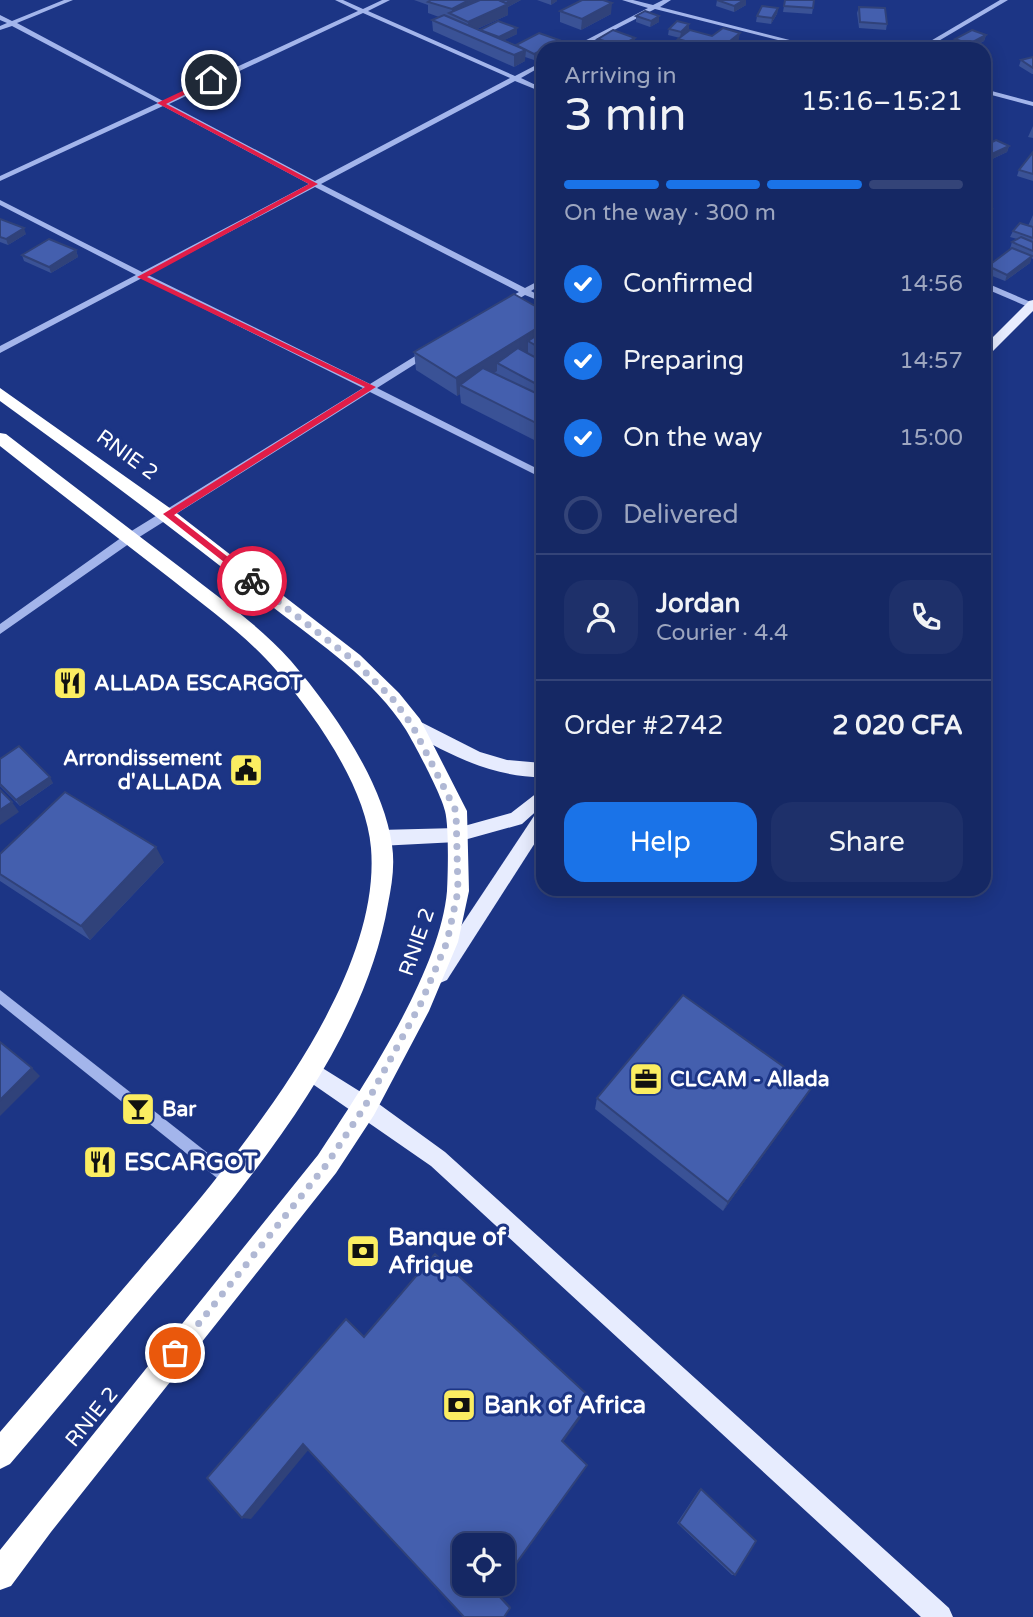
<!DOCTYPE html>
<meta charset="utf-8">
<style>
body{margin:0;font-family:"Varela Round",sans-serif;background:#1e306a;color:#f1f3f6;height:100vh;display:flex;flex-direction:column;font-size:26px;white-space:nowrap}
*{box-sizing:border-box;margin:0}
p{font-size:23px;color:#9da6bf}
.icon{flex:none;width:38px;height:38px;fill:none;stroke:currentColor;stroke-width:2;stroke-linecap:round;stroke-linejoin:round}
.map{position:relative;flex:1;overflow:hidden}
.sheet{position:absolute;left:536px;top:42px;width:455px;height:854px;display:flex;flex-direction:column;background:#152864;border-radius:21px;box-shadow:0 4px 18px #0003,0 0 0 2px #344478}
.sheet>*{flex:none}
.tools{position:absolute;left:452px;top:1533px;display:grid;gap:14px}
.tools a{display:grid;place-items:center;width:63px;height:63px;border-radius:14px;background:#152864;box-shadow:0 4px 18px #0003,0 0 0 2px #344478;font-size:35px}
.pin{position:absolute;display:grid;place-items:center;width:60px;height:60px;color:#fff;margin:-30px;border:4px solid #fff;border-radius:50%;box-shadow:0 2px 7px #0007}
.courier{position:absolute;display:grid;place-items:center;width:70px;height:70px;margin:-35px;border:5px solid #e11d48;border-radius:50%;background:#fff;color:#222;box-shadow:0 2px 9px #0007}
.overview em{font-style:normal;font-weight:600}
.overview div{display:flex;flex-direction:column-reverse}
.overview{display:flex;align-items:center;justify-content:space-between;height:119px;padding:0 28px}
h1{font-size:46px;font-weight:600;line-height:52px}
.bar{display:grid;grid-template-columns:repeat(4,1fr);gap:10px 7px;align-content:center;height:84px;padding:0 28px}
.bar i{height:9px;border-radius:5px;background:#344478}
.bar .active{background:#1a73e8}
.bar p{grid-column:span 4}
.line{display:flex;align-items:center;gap:18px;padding:0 28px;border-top:2px solid #344478}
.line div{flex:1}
.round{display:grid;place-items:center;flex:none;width:74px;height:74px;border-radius:21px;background:#1e306a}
ol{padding:0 28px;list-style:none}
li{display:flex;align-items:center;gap:21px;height:77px}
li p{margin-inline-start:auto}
li .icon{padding:7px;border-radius:50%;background:#1a73e8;color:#fff;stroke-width:4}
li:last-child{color:#9da6bf}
li i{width:38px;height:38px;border:4px solid #344478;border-radius:50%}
.button{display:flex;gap:14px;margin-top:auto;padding:14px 28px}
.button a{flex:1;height:80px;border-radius:21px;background:#1a73e8;color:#fff;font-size:28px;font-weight:600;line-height:80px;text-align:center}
.button a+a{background:#1e306a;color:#f1f3f6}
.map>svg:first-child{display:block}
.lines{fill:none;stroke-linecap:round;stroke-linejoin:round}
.minor{fill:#a3b5eb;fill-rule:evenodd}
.major{fill:#e7ecfe;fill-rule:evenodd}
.highway{fill:#fff;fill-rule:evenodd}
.wall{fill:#3a5296}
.shaded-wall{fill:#30427a}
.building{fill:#445fae;stroke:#30427a;stroke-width:2}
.route{fill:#e11d48}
.done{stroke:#b0b8d4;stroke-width:7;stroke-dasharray:0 12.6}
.labels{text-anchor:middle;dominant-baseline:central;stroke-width:6;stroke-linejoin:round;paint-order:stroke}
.street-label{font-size:21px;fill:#fff;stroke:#1c3585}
.poi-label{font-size:21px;font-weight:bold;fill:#fff;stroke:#1c3585;text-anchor:start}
.near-poi-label{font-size:24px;font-weight:bold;fill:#fff;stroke:#1c3585;text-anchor:start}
</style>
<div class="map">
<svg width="1033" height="1617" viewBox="0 0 1033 1617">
<rect width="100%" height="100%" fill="#1c3585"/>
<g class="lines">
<g class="minor">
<path d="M64,0H73L17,23L163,101L358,11L335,0H343L363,9L382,0H390L368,11L515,76L542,62V66L521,78L542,88V92L515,81L321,184L525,288L542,279V284L531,291L542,297V302L525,295L509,305H503V301L519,292L315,187L148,275L370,384L425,350H431V354L377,388L542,471V478L370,392L133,541L0,634V624L125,535L363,388L142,278L0,353V346L136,275L0,205V200L142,272L309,184L163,106L0,181V176L158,103L12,26L0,30V26L7,23L0,20V15L12,21ZM363,13L510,78L315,181L169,104Z"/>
<polygon points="622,0 633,0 653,5 663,0 671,0 660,7 825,49 814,49 655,9 577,49 569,49 648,8"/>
<polygon points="1000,0 1008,0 925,49 917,49"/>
<polygon points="984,89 1033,102 1033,106 984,93"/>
<polygon points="984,282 1033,303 1033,309 984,288"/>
<polygon points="0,990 237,1176 240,1181 237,1186 232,1189 227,1186 0,1004"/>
</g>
<g class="major">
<polygon points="1033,300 1033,311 988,356 984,357 984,346 1029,301"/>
<path d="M413,718L480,752L507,760L542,763V777C492,777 449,755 407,730L405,725L407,720Z"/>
<polygon points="542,789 542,806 522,824 457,842 379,846 373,843 370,838 373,833 379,830 457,828 511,813"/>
<polygon points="542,811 542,832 447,980 440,983 433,980 430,974 433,968 536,813"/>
<polygon points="308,1059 372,1099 445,1152 949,1608 953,1617 921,1617 431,1166 301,1076 298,1069 301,1062"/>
</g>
<g class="highway">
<path d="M0,388L174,511L360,655L399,693L420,719L467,811L469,891L458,942L429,1011L374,1115L336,1173L51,1532L11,1586L0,1590V1550L318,1155C363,1087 440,972 447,891C448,874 449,826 445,811C442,796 415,745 406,730C375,680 320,644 274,608C184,537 93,468 0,401Z"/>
<path d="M0,433L6,434C65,480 125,525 185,571C222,600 260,626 291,661C332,709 383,781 392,845C395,865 392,884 388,904C362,1057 232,1202 134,1317C93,1366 52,1415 10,1464L0,1469V1432C43,1382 86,1332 129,1282C218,1179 383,993 371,848C366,787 315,715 276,670C246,635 207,608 171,579C114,535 57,491 0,446Z"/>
</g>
</g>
<g class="wall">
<polygon points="414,0 521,0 508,7 508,15 477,29 517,34 504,40 516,45 559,46 554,49 542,49 542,55 534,60 525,57 525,61 514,67 433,31 432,20 439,17 428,13 428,5"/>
<polygon points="537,0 557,0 557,1 551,5"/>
<polygon points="717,0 746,5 734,12 716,6"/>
<polygon points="785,0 813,8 812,14 783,12"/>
<polygon points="859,7 887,24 886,30 859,28 857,13"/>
<polygon points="778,8 777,14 771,24 756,22 757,16"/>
<polygon points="560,11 611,14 581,30 560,22"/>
<polygon points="636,16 659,16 659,22 650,27 636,22"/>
<polygon points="669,29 689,30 683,36 738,44 732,49 672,49 678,46 678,39 680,38 668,35"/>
<polygon points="986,35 984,41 970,49 937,49 953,44 955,39"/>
<polygon points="598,39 635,44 658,49 610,49 598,45"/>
<polygon points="1033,57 1033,74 1032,74 1019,66 1021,60"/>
<polygon points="1033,126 1033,138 1028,137"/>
<polygon points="984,146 1009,146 1007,152 990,160 984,157"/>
<polygon points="1033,152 1033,181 1017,176 1019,170"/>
<polygon points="1033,215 1033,259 1031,258 1030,263 1005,281 985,273 988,266 1011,249 1010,249 1012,242 1017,239 1010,237 1013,231 1028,226"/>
<polygon points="0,219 26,234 8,245 0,242"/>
<polygon points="76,250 78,257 51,273 24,261 22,255"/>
<polygon points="542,310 542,444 461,403 460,394 457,396 416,370 414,352"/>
<polygon points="0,759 53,783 20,806 0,786"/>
<polygon points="0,854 164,862 90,940 0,881"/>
<polygon points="812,1087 723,1211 595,1109 597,1098"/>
<polygon points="701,1489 735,1575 732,1575 677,1523 699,1490"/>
</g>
<g class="shaded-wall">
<polygon points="469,0 485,0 452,15 452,9"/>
<polygon points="511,0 521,0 508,7 508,15 468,33 468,22"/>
<polygon points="551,0 557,0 557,1 551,5"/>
<polygon points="744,0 746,0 746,5 734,12 734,6"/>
<polygon points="612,3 611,14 581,30 582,19"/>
<polygon points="778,8 777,14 771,24 772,18"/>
<polygon points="659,16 659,22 650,27 651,21"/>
<polygon points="689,24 689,30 680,38 681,32"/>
<polygon points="517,28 517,34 499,43 499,37"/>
<polygon points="740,33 738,44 732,49 720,49"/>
<polygon points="986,35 984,41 968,49 969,44"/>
<polygon points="635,38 635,43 625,49 620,49 620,46"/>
<polygon points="559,40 559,46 554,49 543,49"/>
<polygon points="542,49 542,55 534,60 534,54"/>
<polygon points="526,50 525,61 514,67 514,55"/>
<polygon points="1009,146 1007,152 990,160 992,154"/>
<polygon points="992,209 990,215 984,221 985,215"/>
<polygon points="24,228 26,234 8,245 6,239"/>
<polygon points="76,250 78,257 51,273 49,267"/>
<polygon points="1032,256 1030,263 1005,281 1007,275"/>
<polygon points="542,325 542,343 528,341 528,352 504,367 497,363 497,371 468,389 460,385 460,394 457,396 456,378"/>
<polygon points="50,777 53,783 20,806 16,800"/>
<polygon points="12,802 19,812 0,825 0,810"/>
<polygon points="156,847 164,862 90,940 81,926"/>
<polygon points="32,1068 40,1076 0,1116 0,1100"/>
<polygon points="812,1087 805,1098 723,1211 728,1202"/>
<polygon points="592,1399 590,1405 561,1445 562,1441"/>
<polygon points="303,1444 310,1448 251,1519 242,1518"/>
<polygon points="496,1591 511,1607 510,1608 496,1593"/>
</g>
<g class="building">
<polygon points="431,0 469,0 452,9 428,2"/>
<polygon points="480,0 499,0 508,4 468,22 449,13"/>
<polygon points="499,0 511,0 506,3"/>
<polygon points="582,0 603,0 612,3 582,19 560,11"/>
<polygon points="717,0 744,0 734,6"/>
<polygon points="785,0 814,0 813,8 784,6"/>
<polygon points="762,6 778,8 772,18 757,16"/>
<polygon points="859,7 885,8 887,24 860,22"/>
<polygon points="645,11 659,16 651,21 636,16"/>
<polygon points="444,15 526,50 514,55 432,20"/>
<polygon points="498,21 517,28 499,37 480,30"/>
<polygon points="677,21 689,24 681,32 669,29"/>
<polygon points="723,28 740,33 720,49 714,49 678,39 690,30 712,36"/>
<polygon points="613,30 635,38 620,46 598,39"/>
<polygon points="972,30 986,35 969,44 955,39"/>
<polygon points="539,33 559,40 534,54 516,45"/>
<polygon points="628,42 658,48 621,49"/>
<polygon points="949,43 965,49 937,49"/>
<polygon points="676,46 686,49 672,49"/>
<polygon points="1033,57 1033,68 1021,60"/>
<polygon points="996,140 1009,146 992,154 984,150 984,146"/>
<polygon points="1033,152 1033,174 1019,170"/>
<polygon points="984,206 992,209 985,215 984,215"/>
<polygon points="0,219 24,228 6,239 0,237"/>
<polygon points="1020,223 1033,227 1033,238 1013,231"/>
<polygon points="1021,237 1033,242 1033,251 1012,242"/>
<polygon points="49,239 76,250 49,267 22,255"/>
<polygon points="1012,248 1032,256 1007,275 988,266"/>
<polygon points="514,294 542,310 542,325 456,378 414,352"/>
<polygon points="542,332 542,349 528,341"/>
<polygon points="518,348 542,361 542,387 497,363"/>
<polygon points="483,368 542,396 542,426 460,385"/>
<polygon points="19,746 50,777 16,800 0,784 0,759"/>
<polygon points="0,790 12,802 0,810"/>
<polygon points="65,792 156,847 81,926 0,874 0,854"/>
<polygon points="683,995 812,1087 728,1202 597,1098"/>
<polygon points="0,1042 32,1068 0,1100"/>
<polygon points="435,1254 592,1399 562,1441 587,1465 502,1583 502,1545 464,1545 464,1584 502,1584 496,1593 510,1608 504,1617 464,1617 303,1444 242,1518 207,1478 346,1319 364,1337"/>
<polygon points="701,1489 756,1541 735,1575 679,1523"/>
</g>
<polygon class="route" points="208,79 214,80 166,104 318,184 147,277 376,387 174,515 255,578 257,581 252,584 163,514 365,387 137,277 309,184 157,103"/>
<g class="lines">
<polyline class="done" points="175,1353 327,1164 365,1106 421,1003 447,942 458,891 456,811 412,725 392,698 353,660 252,581"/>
</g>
<defs>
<g id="restaurant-square" transform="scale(1.75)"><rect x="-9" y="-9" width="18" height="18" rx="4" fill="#fbed61" stroke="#1c3585"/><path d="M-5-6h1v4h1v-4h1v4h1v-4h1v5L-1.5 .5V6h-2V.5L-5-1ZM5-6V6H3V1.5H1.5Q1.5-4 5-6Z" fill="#111"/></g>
<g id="civic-square" transform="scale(1.75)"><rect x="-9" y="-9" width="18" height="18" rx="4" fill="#fbed61" stroke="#1c3585"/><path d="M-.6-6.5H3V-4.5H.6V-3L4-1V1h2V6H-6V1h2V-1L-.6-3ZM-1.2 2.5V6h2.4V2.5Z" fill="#111"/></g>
<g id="office-square" transform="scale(1.75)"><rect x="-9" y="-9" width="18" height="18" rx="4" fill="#fbed61" stroke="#1c3585"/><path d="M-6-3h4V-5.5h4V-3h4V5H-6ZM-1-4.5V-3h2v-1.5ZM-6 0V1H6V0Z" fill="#111"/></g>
<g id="bar-square" transform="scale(1.75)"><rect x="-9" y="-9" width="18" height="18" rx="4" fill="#fbed61" stroke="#1c3585"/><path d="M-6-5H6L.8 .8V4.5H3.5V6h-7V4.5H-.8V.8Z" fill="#111"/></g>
<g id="bank-square" transform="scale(1.75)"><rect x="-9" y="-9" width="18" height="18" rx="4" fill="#fbed61" stroke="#1c3585"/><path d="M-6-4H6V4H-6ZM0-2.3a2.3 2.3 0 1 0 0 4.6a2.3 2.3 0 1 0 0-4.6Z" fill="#111"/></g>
</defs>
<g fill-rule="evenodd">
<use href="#restaurant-square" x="70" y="683"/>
<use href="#civic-square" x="246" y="770"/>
<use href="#office-square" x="646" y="1079"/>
<use href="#bar-square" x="138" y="1109"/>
<use href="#restaurant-square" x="100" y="1162"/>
<use href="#bank-square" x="363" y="1251"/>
<use href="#bank-square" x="459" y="1405"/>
</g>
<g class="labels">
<g class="street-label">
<text transform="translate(127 455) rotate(36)">RNIE 2</text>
<text transform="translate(417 942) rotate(-71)">RNIE 2</text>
<text transform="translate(92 1417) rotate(-51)">RNIE 2</text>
</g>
<g class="poi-label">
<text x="94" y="683">ALLADA ESCARGOT</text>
<text x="222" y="758" text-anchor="end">Arrondissement<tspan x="222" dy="24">d'ALLADA</tspan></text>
<text x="670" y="1079">CLCAM - Allada</text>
<text x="162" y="1109">Bar</text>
</g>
<g class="near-poi-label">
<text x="124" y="1162">ESCARGOT</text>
<text x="388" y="1237">Banque of<tspan x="388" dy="28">Afrique</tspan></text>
<text x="484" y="1405">Bank of Africa</text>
</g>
</g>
</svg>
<div class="tools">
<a><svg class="icon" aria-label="locate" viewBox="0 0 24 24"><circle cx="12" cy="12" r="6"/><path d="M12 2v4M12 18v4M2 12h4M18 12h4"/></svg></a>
</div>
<div class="pin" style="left:175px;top:1353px;background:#ea580c"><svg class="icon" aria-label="bag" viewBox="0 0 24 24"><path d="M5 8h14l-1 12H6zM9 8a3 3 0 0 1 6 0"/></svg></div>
<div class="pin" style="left:211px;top:80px;background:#1f2937"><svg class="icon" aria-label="home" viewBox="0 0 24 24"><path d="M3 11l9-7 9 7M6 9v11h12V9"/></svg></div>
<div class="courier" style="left:252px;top:581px"><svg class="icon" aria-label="bike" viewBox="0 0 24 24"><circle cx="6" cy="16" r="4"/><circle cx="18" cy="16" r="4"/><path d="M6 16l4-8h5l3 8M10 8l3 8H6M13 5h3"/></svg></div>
<section class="sheet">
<div class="overview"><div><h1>3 min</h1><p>Arriving in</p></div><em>15:16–15:21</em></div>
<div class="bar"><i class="active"></i><i class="active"></i><i class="active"></i><i></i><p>On the way · 300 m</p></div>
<ol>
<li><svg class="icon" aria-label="check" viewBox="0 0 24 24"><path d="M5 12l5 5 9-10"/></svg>Confirmed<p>14:56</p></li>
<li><svg class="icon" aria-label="check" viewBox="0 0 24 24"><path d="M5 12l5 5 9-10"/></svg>Preparing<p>14:57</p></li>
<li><svg class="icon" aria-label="check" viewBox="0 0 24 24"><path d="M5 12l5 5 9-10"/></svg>On the way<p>15:00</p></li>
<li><i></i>Delivered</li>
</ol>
<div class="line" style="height:126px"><a class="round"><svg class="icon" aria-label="person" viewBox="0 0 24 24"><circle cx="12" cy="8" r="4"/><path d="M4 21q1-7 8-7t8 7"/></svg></a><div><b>Jordan</b><p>Courier · 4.4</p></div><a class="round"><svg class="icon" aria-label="phone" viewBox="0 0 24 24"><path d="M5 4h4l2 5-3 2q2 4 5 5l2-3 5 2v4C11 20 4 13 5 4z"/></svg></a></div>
<div class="line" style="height:91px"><div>Order #2742</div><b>2 020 CFA</b></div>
<div class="button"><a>Help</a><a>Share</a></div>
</section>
</div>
